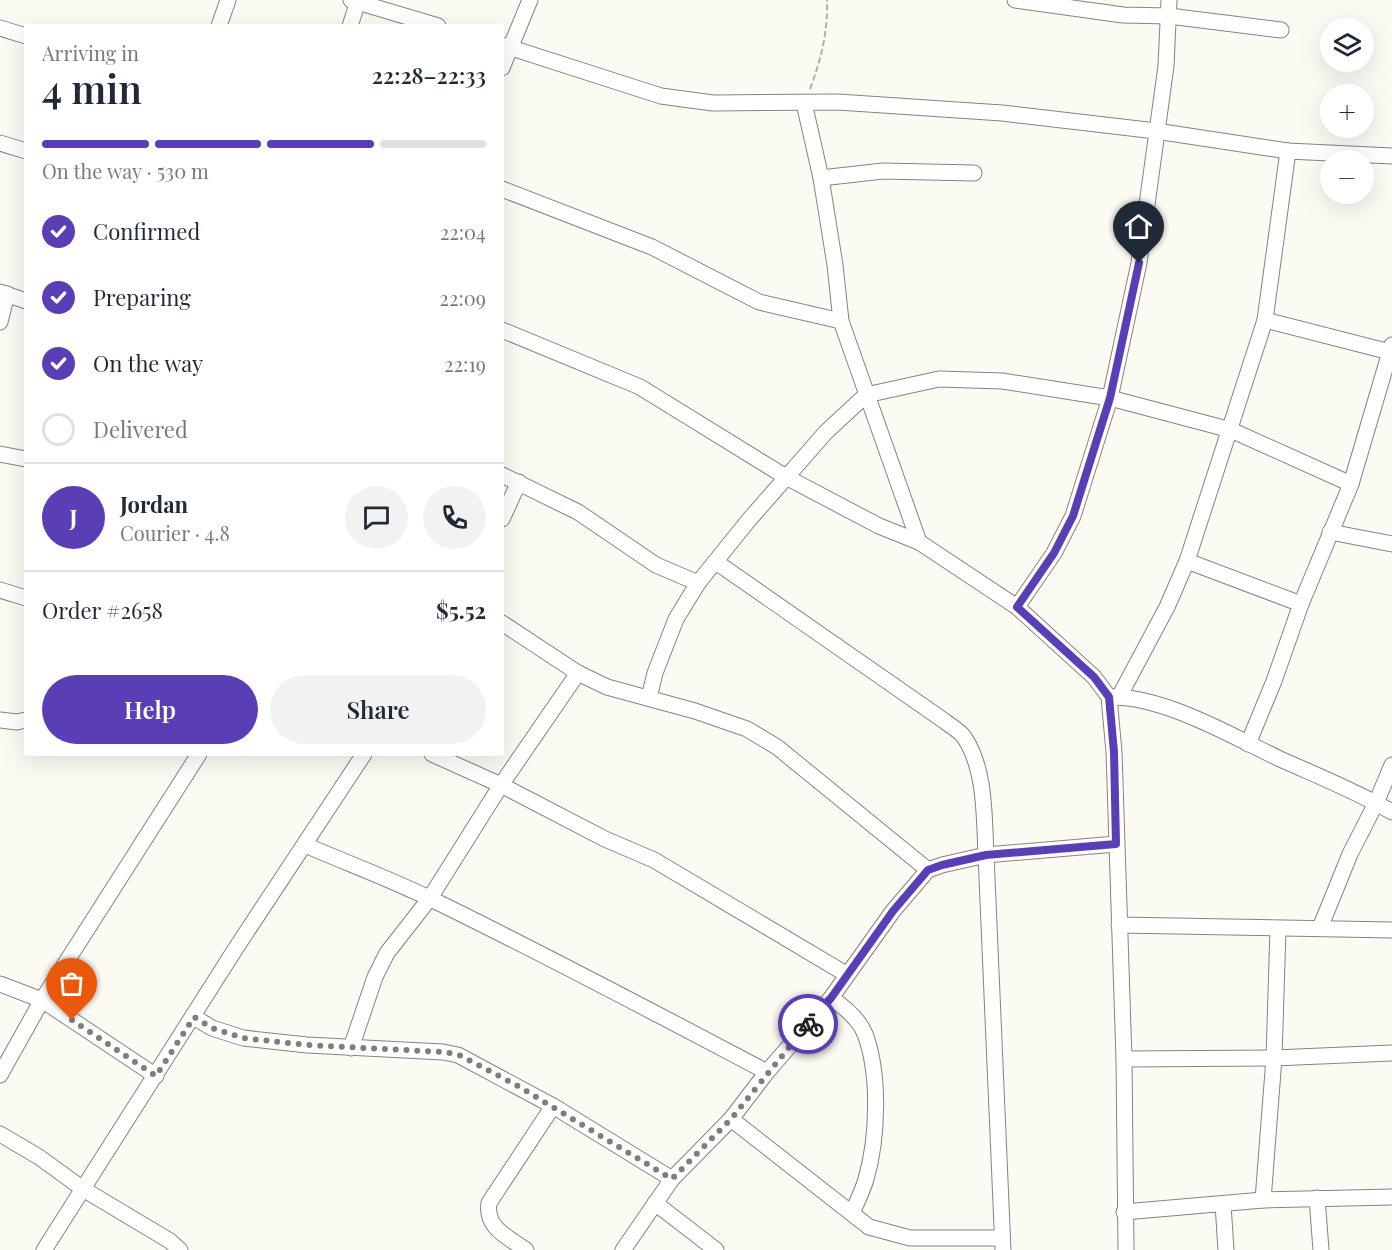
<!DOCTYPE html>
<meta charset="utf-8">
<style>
body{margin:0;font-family:"Playfair Display",serif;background:#f2f2f3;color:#1f2937;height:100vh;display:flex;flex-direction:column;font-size:22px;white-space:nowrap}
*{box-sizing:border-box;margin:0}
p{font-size:20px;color:#747a83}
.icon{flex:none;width:33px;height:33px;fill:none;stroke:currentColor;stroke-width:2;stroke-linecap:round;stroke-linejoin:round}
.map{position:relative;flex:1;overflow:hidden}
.sheet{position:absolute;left:24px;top:24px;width:480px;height:732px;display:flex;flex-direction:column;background:#fff;border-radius:0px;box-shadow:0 6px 24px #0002}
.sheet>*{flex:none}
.buttons{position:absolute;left:1320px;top:18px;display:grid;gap:12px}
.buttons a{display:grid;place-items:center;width:54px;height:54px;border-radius:50%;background:#fff;box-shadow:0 6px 24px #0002;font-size:30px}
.pin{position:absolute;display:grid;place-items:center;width:51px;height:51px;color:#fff;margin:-62px -26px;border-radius:50% 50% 50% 0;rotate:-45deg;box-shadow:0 0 6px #0007}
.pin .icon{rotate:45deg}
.courier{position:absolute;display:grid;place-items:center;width:60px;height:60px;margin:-30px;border:4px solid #5a3eb6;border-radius:50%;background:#fff;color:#222;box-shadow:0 2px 8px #0007}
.head em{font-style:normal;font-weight:600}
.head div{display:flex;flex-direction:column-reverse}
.head{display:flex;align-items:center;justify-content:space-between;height:102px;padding:0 18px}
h1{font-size:39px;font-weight:600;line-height:45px}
.bar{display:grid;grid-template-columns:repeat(4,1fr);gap:9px 6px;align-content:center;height:72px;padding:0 18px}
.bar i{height:8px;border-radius:4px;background:#e0e1e3}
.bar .active{background:#5a3eb6}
.bar p{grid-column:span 4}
.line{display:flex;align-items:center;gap:15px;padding:0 18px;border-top:2px solid #e0e1e3}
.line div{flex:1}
.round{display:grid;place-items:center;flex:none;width:63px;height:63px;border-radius:32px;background:#f2f2f3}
ol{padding:0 18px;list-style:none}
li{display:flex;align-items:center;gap:18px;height:66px}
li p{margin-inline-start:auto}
li .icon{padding:6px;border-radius:50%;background:#5a3eb6;color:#fff;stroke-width:4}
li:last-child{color:#747a83}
li i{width:33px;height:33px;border:3px solid #e0e1e3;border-radius:50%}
.primary-button{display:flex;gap:12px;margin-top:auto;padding:12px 18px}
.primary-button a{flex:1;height:69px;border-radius:36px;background:#5a3eb6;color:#fff;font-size:24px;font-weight:600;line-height:69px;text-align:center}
.primary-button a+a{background:#f2f2f3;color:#1f2937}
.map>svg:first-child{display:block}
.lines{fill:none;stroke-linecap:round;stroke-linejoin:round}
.street-casing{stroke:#85847e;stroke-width:17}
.path{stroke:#afafa9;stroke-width:2;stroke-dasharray:6 3;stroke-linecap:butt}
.street{stroke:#fff;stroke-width:15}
.done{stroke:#7f7f7a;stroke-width:6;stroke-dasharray:0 10.8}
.route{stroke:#5a3eb6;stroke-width:8}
</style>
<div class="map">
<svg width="1392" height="1250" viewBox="0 0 1392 1250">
<rect width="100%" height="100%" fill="#fcfbf3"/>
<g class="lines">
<g class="street-casing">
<g id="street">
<polyline points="351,0 438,26"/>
<polyline points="1015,0 1123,15 1169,16 1281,30"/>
<polyline points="219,26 228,0"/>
<polyline points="350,26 358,1"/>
<polyline points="0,28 26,36"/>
<polyline points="502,45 661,96 713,103 838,102 1002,113 1156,131 1288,151 1392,156"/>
<polyline points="502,68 530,0"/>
<polyline points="804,103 821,178 835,265 841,321 919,542 1017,607 1094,677 1109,697 1114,752 1124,1059 1126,1250"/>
<polyline points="0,143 26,151"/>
<polyline points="821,178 883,171 974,173"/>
<polyline points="502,189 652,247 759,302 841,321"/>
<polyline points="0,292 26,301"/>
<polyline points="1265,320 1390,352"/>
<polyline points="0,322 7,294"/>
<polyline points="502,330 640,387 786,477 879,526 919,542"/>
<polyline points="0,454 26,459"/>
<polyline points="502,475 578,512 656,565 698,583"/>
<polyline points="502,519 519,482"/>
<polyline points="1330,532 1392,544"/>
<polyline points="1187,561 1301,604"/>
<path d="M716,562L943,720C949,725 959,730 964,737C986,769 984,818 986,855L1003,1250"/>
<polyline points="0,590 26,598"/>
<polyline points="1017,607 1054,553 1073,516 1110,398 1139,263 1166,66 1169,0"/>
<polyline points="502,623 578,673 607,687 695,711 747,729 777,747 928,870"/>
<path d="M1109,697C1162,695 1232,736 1280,759C1318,776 1356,791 1392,812"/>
<polyline points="1119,697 1167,607 1187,561 1265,320 1288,151"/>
<polyline points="649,698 655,673 676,619 698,583 748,521 826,432 866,395 939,379 1002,381 1110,398 1231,430 1351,484"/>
<polyline points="0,720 17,722 26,720"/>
<polyline points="1248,744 1274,681 1301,604 1351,484 1392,345"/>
<polyline points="432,754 501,785 605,839 654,860 846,974"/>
<path d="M305,845C347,863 390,879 431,899C544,954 655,1013 767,1072"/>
<polyline points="1119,925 1392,930"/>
<polyline points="1320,928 1350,854 1376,803 1392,765"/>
<polyline points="0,984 42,1000 156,1076"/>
<path d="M831,998C843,1006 859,1019 865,1034C880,1074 878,1138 866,1179C863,1190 857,1202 852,1213"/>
<polyline points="194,1017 212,1028 243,1038 307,1045 443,1052 458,1055 553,1106 672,1179"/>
<polyline points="351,1048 375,977 387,953 430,898 501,785 578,673"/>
<polyline points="1124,1059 1274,1058 1392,1053"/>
<polyline points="0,1075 42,1000 199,754"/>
<polyline points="731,1119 869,1227 910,1238 1002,1238"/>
<polyline points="0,1134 39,1157 83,1189 170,1241 180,1250"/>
<polyline points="1317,1198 1321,1250"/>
<polyline points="1263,1200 1274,1058 1278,929"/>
<polyline points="655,1203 716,1250"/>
<polyline points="1223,1204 1226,1250"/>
<polyline points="1124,1212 1263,1200 1392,1197"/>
<polyline points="44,1250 236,948 364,754"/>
<path d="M526,1250C508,1237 485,1228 489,1203L553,1106"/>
<polyline points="623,1250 672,1179 731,1119 767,1072 831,998 893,911 928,870 942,865 986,855 1116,844"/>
</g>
</g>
<path class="path" d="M810,89C821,60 828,32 827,0"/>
<use href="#street" class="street"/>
</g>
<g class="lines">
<polyline class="done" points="72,1020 156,1076 194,1017 212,1028 243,1038 307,1045 444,1052 459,1055 518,1086 672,1179 731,1119 808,1024"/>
<polyline class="route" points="808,1024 831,998 893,911 928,870 942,865 986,855 1116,844 1114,752 1109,697 1094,677 1017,607 1054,553 1073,516 1110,398 1139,263"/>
</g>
</svg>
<div class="buttons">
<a><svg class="icon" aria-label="layers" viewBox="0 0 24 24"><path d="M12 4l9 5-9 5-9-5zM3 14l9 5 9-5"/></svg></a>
<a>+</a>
<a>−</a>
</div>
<div class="pin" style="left:72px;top:1020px;background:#ea580c"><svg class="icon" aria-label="bag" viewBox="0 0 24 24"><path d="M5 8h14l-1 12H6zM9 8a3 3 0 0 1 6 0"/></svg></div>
<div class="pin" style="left:1139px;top:263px;background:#1f2937"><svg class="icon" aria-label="home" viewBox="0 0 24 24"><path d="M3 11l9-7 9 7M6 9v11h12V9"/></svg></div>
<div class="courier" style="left:808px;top:1024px"><svg class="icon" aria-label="bike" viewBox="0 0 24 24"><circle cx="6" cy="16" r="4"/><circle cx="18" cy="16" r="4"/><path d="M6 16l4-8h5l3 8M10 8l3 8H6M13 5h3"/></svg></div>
<section class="sheet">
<div class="head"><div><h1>4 min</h1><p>Arriving in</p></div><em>22:28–22:33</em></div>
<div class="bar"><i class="active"></i><i class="active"></i><i class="active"></i><i></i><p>On the way · 530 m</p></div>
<ol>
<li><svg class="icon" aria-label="check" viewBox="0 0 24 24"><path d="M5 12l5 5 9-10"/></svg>Confirmed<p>22:04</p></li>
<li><svg class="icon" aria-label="check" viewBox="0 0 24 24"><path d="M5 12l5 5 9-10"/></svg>Preparing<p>22:09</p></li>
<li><svg class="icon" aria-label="check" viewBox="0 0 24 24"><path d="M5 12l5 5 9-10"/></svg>On the way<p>22:19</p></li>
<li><i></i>Delivered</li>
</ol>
<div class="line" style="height:108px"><b class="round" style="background:#5a3eb6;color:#fff">J</b><div><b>Jordan</b><p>Courier · 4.8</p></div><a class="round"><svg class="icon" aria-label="chat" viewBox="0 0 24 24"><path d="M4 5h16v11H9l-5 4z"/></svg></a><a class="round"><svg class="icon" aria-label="phone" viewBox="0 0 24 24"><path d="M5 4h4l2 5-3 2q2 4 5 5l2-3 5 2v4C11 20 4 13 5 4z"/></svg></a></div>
<div class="line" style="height:78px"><div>Order #2658</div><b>$5.52</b></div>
<div class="primary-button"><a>Help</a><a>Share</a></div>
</section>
</div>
